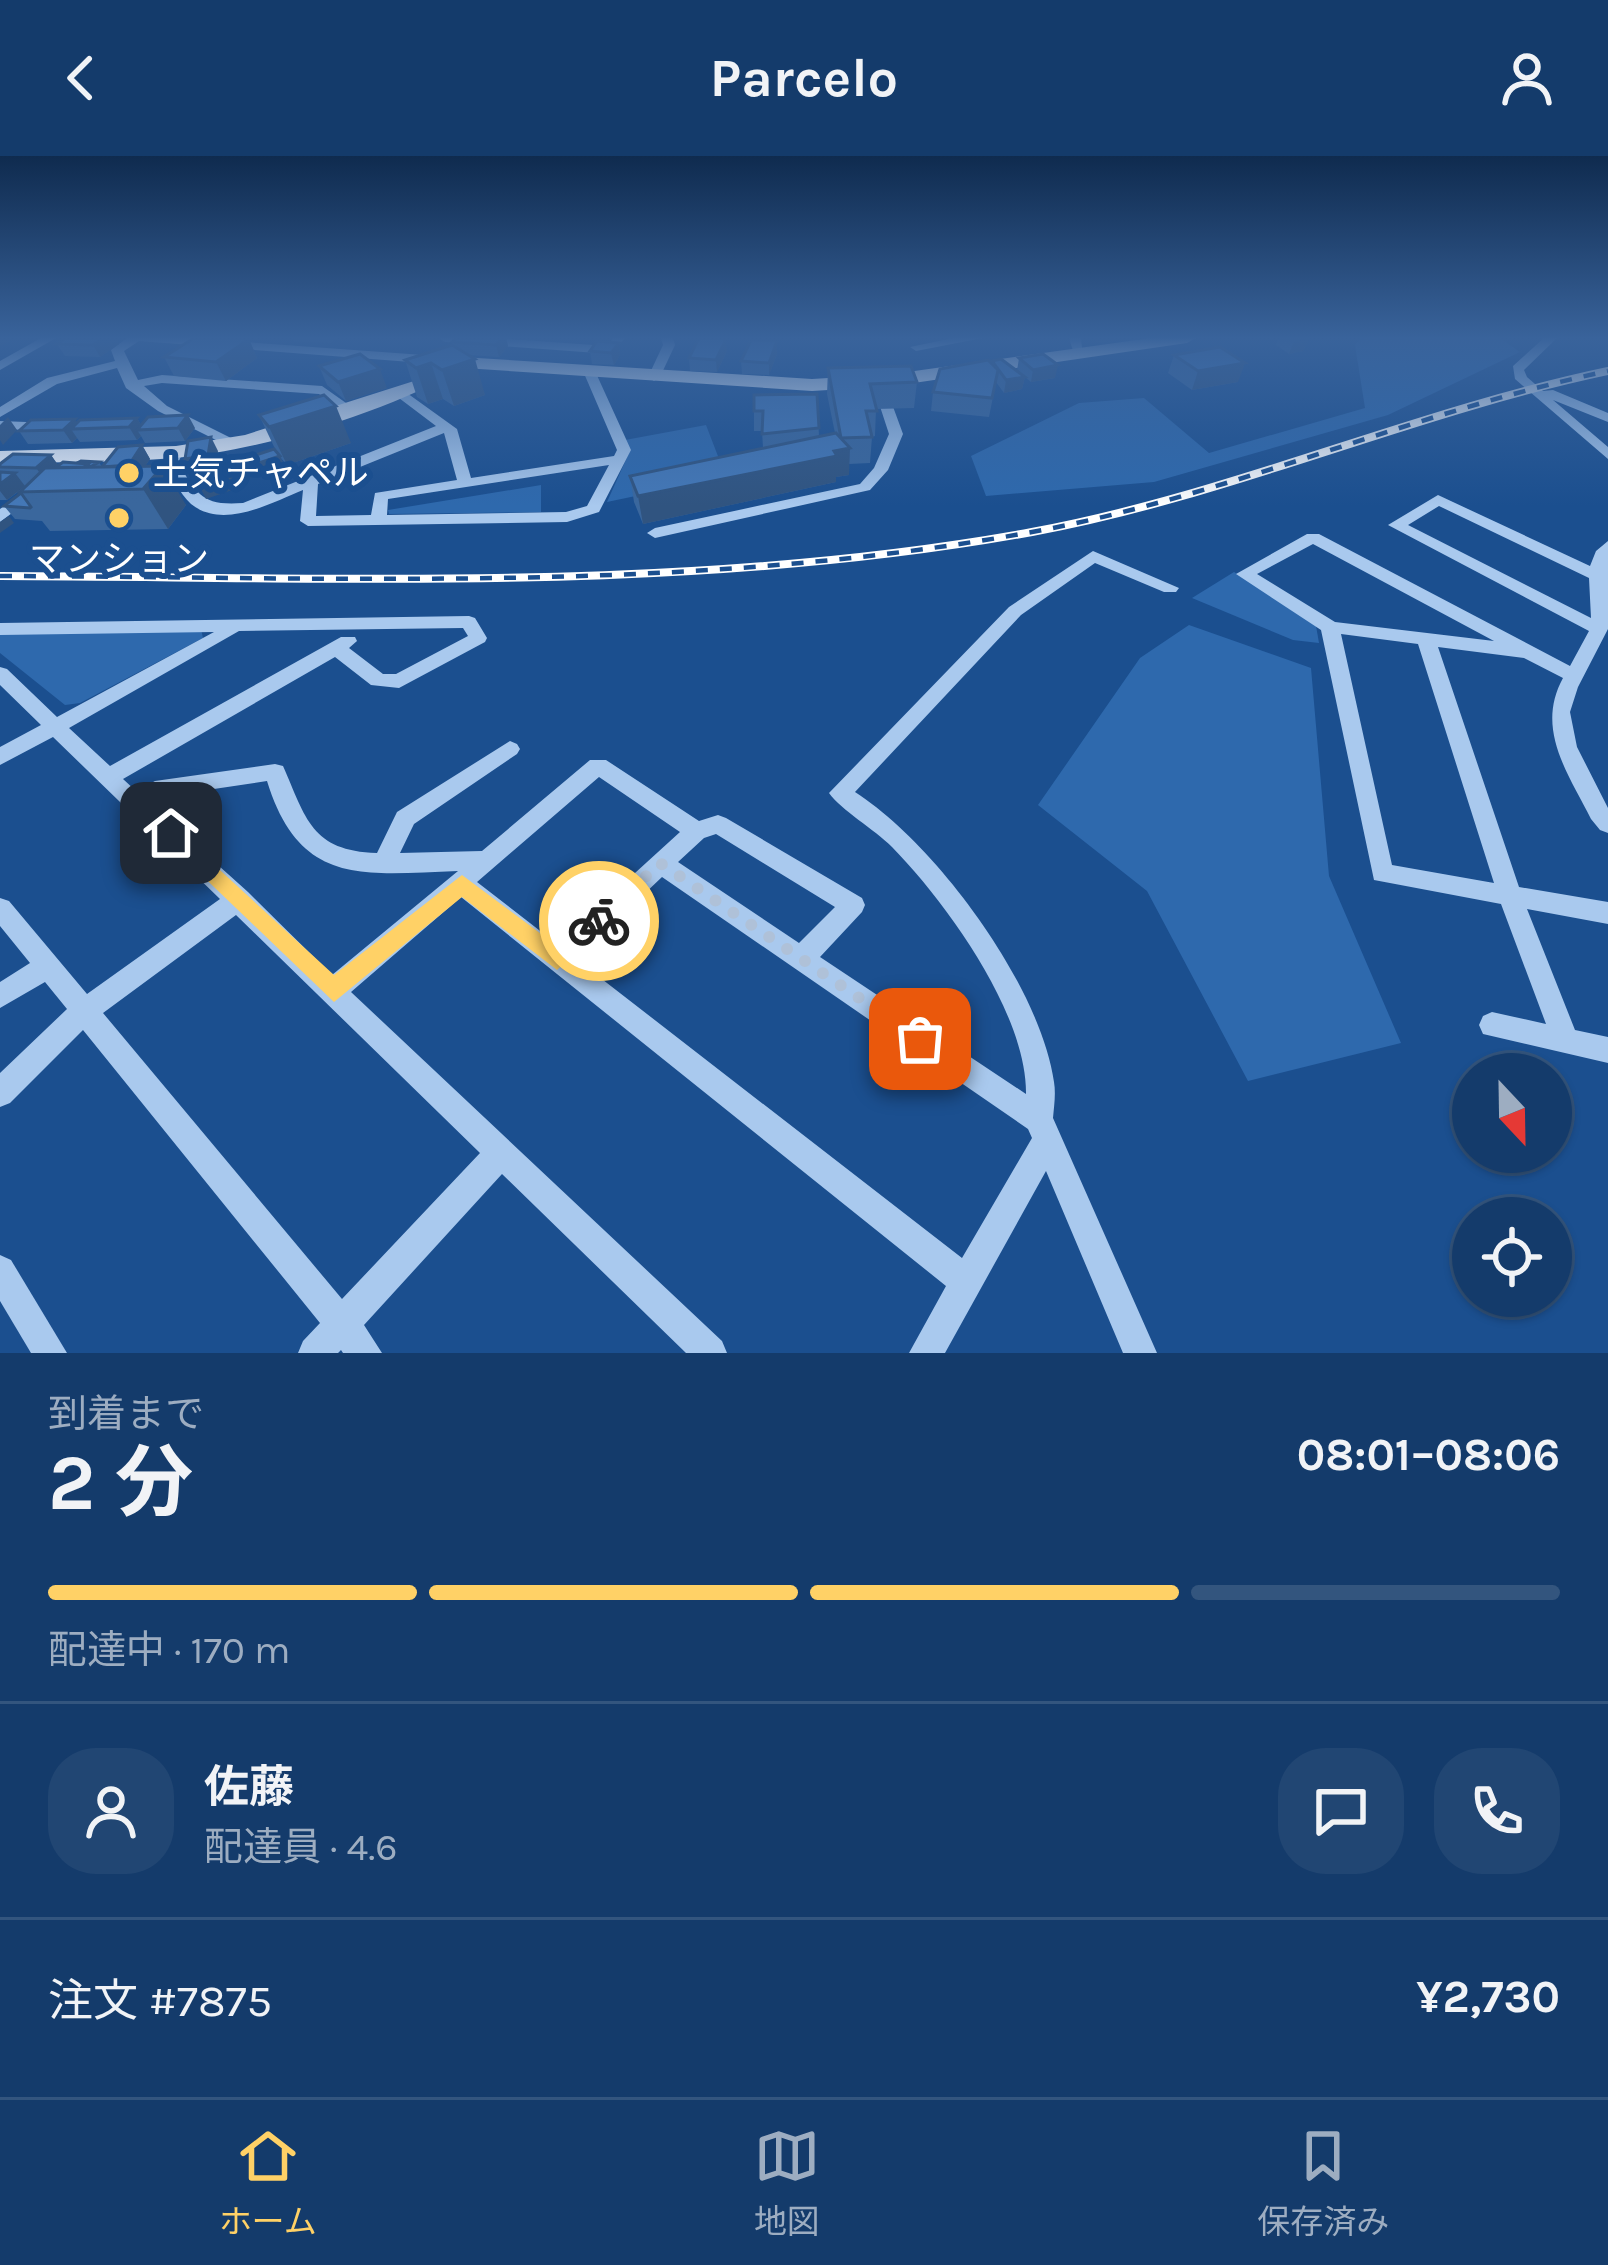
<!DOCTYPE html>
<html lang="ja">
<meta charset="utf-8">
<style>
body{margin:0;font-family:Karla,"Noto Sans JP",sans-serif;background:#214673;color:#f1f3f6;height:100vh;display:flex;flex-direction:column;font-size:45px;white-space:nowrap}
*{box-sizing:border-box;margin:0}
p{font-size:39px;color:#9dadc1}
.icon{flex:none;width:66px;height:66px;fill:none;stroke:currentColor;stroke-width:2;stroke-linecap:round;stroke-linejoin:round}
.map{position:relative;height:1197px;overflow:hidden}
.details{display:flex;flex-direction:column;background:#143b6b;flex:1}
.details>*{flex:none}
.needle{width:78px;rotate:158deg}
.fabs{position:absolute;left:1452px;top:897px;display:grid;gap:24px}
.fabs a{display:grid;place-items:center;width:120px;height:120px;border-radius:50%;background:#143b6b;box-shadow:0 3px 9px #0004,0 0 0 3px #33557e;font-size:60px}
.pin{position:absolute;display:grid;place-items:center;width:102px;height:102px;color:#fff;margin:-51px;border-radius:24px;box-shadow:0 6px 18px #0006}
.courier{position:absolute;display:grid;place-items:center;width:120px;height:120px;margin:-60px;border:9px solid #ffd166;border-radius:50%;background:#fff;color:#222;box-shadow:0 3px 15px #0007}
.headline em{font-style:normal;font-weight:700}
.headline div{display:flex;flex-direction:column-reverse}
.headline{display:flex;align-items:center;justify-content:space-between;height:204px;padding:0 48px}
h1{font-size:78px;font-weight:700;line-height:90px}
.bar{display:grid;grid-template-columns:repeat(4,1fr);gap:18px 12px;align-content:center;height:144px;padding:0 48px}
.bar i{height:15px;border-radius:9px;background:#33557e}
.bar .on{background:#ffd166}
.bar p{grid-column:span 4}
.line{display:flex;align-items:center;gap:30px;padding:0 48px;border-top:3px solid #33557e}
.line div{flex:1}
.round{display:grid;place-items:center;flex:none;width:126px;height:126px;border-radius:48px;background:#214673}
header{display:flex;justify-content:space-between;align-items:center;height:156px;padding:0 48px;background:#143b6b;font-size:54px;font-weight:700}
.menu{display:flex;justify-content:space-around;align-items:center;height:168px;border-top:3px solid #33557e;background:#143b6b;font-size:33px;color:#9dadc1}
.menu a{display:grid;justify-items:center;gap:6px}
.menu .on{color:#ffd166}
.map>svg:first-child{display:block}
.green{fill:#2e69ad}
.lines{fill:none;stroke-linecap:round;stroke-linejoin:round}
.minor{fill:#a9c9ee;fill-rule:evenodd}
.major{fill:#f0f6ff;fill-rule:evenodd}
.rail-casing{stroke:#fff;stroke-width:8}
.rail{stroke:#1b4f8f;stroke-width:4.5;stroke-dasharray:12;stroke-linecap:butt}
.wall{fill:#3a679d}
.shaded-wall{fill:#305480}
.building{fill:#4478b7;stroke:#305480;stroke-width:3}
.route{fill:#ffd166}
.done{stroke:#afc1d8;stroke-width:12;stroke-dasharray:0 21.6}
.poi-dot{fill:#ffd166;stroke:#1b4f8f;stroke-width:4.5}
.labels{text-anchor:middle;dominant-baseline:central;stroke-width:12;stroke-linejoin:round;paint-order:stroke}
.far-poi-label{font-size:36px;fill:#fff;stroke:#1b4f8f;text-anchor:start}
</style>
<header><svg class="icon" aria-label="back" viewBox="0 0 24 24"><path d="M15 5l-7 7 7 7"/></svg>Parcelo<svg class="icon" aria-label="person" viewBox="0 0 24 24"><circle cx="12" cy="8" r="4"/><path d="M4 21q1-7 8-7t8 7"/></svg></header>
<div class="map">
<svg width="1608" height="1197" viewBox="0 0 1608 1197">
<rect width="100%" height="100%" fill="#1b4f8f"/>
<g class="green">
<polygon points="1361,182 1500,182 1520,196 1388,259 1154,326 986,340 971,300 1079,247 1144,242 1209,297 1365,252 1355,189"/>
<polygon points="706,269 726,321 607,346 629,297 625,284"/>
<polygon points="541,329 541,356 389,358 388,354"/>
<polygon points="1234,416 1315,464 1319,487 1293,484 1192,442"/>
<polygon points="1189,469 1311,512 1329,720 1401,887 1248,925 1147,735 1038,649 1140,502"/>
<polygon points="201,473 203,482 80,547 65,549 0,497 0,474"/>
</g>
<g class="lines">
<g class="minor">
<polygon points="41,182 56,182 0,214 0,205"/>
<polygon points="127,182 190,182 437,200 443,204 437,208 139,185 124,195 138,224 162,219 322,230 356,254 344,257 319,238 162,227 144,230 167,250 237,285 239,288 232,292 158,255 126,232 117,212 57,228 0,261 0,251 47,222 115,205 111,194"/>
<polygon points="439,182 494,182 608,190 613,182 625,182 611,198 445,186"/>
<polygon points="661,182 673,182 675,189 660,221 654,225 648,221 663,189"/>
<polygon points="953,182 983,182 916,195 910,191"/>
<polygon points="1069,182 1081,182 1083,201 1075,201"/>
<polygon points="1544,182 1557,182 1524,214 1527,221 1543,235 1553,234 1608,257 1608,266 1553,244 1608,291 1608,303 1515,223 1513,210"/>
<path d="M589,211L595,215L631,294L599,356L567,366L308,370L300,365L303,334C271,347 223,374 191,348C179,337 172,320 164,307L171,293H181L183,296L178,307C198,339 202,350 243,347L436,270L395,239L393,236L400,232L457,273L471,322L614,300L617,294L583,215ZM444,277L457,324L375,337L371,359L316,360L318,328ZM609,309L587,350L566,356L387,359L388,343Z"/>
<polygon points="878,222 884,226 903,278 888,314 870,334 655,382 647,377 655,372 860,328 874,312 889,278 872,226"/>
<polygon points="0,265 53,267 60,271 53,275 0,273"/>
<polygon points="78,296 90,299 0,366 0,353"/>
<path d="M1438,339L1590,410L1596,395L1608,385V473L1578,531L1570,556L1577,591L1608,652V677L1600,674L1591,663C1568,617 1535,573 1563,522L1524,502L1438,491L1519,731L1608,746V768L1527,753L1575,874L1608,881V907L1483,878L1479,869L1483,860L1492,856L1546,868L1501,748L1374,724L1321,474L1236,418L1307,378H1319L1570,510L1589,475L1388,369ZM1439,350L1589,422L1591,462L1408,369ZM1313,388L1494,485L1335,466L1257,418ZM1341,478L1418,488L1494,727L1392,709Z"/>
<path d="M1093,395L1179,432L1176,436H1164L1095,407L1021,459L855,636C936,688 1040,829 1054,926C1056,938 1054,950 1053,962L1157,1197H1123L1046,1015L945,1197H909L946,1130L461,741L351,836L722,1185L727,1197H686L502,1018L364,1169L382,1197H343L341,1194L338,1197H298L303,1185L320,1167L83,874L10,947L0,951V917L67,853L45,826L0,852V826L30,807L0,770V742L9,745L87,838L220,743L53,581L0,609V591L41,569L0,529V511L7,513L57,561L214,476L0,479V467L469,460L475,462L487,482L485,486L399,532L371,529L335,501L123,623L136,635L155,625L275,608L283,610C306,662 311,695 377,697L397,656L510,585L517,588L520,593L517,598L414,668L400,697L482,695L590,604H606L699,665L718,659L726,662L862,742L865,749L862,756L820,801L1026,938C1027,858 946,746 892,691C874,673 841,654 829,637L1009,451ZM463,472L468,480L396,518H383L349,492L357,485L355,481H341L110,610L69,572L239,475ZM599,621L680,676L557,788L477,726ZM267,625C300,732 365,718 458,715L332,819L248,736L150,648L160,641ZM716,678L835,751L799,787L678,706L704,682ZM662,721L1028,973L1032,982L962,1102L576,803ZM236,759L480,997L342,1143L103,857Z"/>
<polygon points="0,1099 11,1104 67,1197 31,1197 0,1145"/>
</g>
<path class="major" d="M1151,182H1196L1187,187L893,230L812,235L464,212C390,255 261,295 175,302C117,307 58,306 0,307V295L176,290L245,279L414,225L461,201L812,223L893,218Z"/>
<g class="rail-casing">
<path id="rail" d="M0,420C343,421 692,438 1032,376C1228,340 1413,256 1608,215"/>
</g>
<use href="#rail" class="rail"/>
</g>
<g class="wall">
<polygon points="292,182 337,182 331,187 294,185"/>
<polygon points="456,182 506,182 508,190 499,201 469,199 485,239 454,250 443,243 428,248 417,241 405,204 453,189 452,186"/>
<polygon points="1279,182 1308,182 1309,183 1303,195 1289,198 1276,189"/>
<polygon points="249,183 257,202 226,225 174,220 164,201"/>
<polygon points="777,185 777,198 769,219 742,218 741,205"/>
<polygon points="619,187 620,199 614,209 592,208 590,195"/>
<polygon points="57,188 119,188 100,201 65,200"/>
<polygon points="727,195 717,216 690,215 689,202"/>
<polygon points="1174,199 1238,226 1192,234 1168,217"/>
<polygon points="1019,202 1055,222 1031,226 1025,221 1022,233 1004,237 996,226 989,261 931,255 933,236 991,208 992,205 1017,215"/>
<polygon points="319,210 387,232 346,245 327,229"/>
<polygon points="828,212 917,226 914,252 876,253 875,280 872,281 870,307 849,308 849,319 836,321 836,326 643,368 634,346 630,320 763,292 762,275 754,275 754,239 817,238 819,280 835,277 827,238"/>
<polygon points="259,259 351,287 287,309 280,301 283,307 259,315 250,301 277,297"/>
<polygon points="137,262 141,269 195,272 185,285 145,287 141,280 137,284 80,286 77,282 72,287 28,288 19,275 77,267"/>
<polygon points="142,289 150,303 145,310 186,349 168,373 50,375 42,365 15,363 4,350 21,337 22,333 7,344 0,344 0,308 51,299 58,310 99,306 102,311"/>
</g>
<g class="shaded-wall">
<polygon points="0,182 14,182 14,183 0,190"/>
<polygon points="103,182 116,182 119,188 100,201 93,189"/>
<polygon points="502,182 506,182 508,190 499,201 496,189"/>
<polygon points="1096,182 1122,182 1121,184 1095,187"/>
<polygon points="249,183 257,202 226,225 216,206"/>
<polygon points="726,183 727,195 717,216 716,204"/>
<polygon points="1309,183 1303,195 1289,198 1294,185"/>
<polygon points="777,185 777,198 769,219 769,207"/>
<polygon points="619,187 620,199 614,209 611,197"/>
<polygon points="475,203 485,239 454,250 442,214"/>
<polygon points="431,207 443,243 428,248 416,212"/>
<polygon points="1245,207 1238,226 1192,234 1198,215"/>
<polygon points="1058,209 1055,222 1031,226 1033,214"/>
<polygon points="380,213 387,232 346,245 338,226"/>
<polygon points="1025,221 1022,233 1004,237 1006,224"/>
<polygon points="336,250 351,287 287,309 269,271"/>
<polygon points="188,259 195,272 185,285 178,272"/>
<polygon points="8,261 17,274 3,289 0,284 0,269"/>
<polygon points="137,262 144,274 137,274 141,280 137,284 129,271"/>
<polygon points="75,263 81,273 71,273 77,282 72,287 63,274"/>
<polygon points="211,281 218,295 216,313 192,317 185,303"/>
<polygon points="142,289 150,303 137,323 129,309"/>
<polygon points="850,292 849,319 836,321 836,326 643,368 638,340"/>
<polygon points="51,299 61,313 46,325 36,312"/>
<polygon points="280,300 283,307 259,315 256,308"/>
<polygon points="163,310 186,349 168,373 143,333"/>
<polygon points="250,314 253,321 235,327 232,320"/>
<polygon points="15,317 25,330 7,344 0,335 0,328"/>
<polygon points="230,319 238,332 206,343 199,329"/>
<polygon points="9,360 14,367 0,377 0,366"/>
</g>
<g class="building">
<polygon points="66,182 103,182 93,189 57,188"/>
<polygon points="194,182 232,182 249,183 216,206 164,201"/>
<polygon points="456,182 502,182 496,189 452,186"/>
<polygon points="699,182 726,183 716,204 689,202"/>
<polygon points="751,184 777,185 769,207 741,205"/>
<polygon points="597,185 619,187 611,197 590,195"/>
<polygon points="452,189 475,203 442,214 431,207 416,212 405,204"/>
<polygon points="1220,191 1245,207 1198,215 1174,199"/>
<polygon points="360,198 380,213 338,226 319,210"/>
<polygon points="1043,198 1058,209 1033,214 1019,202"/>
<polygon points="1001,203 1025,221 1006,224 992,205"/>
<polygon points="988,204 998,214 992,242 933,236 940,213"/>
<polygon points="911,210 917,226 870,228 877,255 866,255 872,281 841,282 828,212"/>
<polygon points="817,238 819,272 762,278 763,255 754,255 754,239"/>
<polygon points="324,239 336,250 269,271 259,259"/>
<polygon points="188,259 178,272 137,274 148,261"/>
<polygon points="137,262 129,271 71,273 80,264"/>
<polygon points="75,263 63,274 19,275 31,264"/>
<polygon points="836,277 850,292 834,295 837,300 638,340 630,320"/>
<polygon points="211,281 208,299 185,303 188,285"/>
<polygon points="142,289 129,309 102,311 118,291"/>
<polygon points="274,293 280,300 256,308 250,301"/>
<polygon points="13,298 51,299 36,312 0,311 0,308"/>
<polygon points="81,305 99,306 90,311 88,308 77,307"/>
<polygon points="242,305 250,314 232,320 225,311"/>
<polygon points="63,306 88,308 84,311 55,312"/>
<polygon points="222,309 230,319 199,329 191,319"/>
<polygon points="163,310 143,333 20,336 45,312"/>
<polygon points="0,316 15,317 0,328"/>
<polygon points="21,337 31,351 30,352 4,350"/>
</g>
<linearGradient id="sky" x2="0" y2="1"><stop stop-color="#0f2b4f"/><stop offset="0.52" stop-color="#39639b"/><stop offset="1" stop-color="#39639b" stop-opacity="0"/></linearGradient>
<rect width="1608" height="350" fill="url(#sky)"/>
<polygon class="route" points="171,669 334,819 462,719 556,789 591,758 607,758 610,765 557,814 462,741 334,846 164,683 164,671"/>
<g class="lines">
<polyline class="done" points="599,765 660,707 920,883"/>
</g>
<g class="poi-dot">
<circle cx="129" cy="317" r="12"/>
<circle cx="119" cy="362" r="12"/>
</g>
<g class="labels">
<g class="far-poi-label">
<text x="153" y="317">土気チャペル</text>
<text x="119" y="403" text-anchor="middle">マンション</text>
</g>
</g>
</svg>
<div class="fabs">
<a><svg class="needle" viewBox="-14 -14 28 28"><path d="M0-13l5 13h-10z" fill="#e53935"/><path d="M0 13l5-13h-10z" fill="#9dadc1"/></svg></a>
<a><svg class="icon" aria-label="locate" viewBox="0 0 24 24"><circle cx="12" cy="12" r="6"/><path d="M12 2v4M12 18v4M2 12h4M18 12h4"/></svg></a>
</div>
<div class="pin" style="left:920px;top:883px;background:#ea580c"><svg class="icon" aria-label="bag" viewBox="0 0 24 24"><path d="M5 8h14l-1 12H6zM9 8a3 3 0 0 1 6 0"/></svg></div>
<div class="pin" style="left:171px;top:677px;background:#1f2937"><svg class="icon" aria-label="home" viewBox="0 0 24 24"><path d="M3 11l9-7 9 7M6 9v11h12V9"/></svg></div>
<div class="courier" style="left:599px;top:765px"><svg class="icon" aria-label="bike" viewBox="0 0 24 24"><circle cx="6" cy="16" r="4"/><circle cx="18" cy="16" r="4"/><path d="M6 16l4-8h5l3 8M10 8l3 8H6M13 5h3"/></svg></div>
</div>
<section class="details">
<div class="headline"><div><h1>2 分</h1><p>到着まで</p></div><em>08:01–08:06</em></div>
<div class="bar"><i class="on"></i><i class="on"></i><i class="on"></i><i></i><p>配達中 · 170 m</p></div>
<div class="line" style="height:216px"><a class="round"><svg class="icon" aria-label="person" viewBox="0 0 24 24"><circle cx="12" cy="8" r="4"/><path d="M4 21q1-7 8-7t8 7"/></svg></a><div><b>佐藤</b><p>配達員 · 4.6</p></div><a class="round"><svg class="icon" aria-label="chat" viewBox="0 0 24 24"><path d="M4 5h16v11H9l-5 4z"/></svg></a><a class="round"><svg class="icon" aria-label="phone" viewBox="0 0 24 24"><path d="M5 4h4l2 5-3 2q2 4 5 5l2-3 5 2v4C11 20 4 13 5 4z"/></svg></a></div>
<div class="line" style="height:156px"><div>注文 #7875</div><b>¥2,730</b></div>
</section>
<nav class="menu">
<a class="on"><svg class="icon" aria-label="home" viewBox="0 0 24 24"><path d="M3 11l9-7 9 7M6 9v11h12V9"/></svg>ホーム</a>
<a><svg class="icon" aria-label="map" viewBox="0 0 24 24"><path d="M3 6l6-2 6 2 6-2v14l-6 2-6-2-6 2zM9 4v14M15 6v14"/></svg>地図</a>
<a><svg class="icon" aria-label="saved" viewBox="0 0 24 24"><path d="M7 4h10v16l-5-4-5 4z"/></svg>保存済み</a>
</nav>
